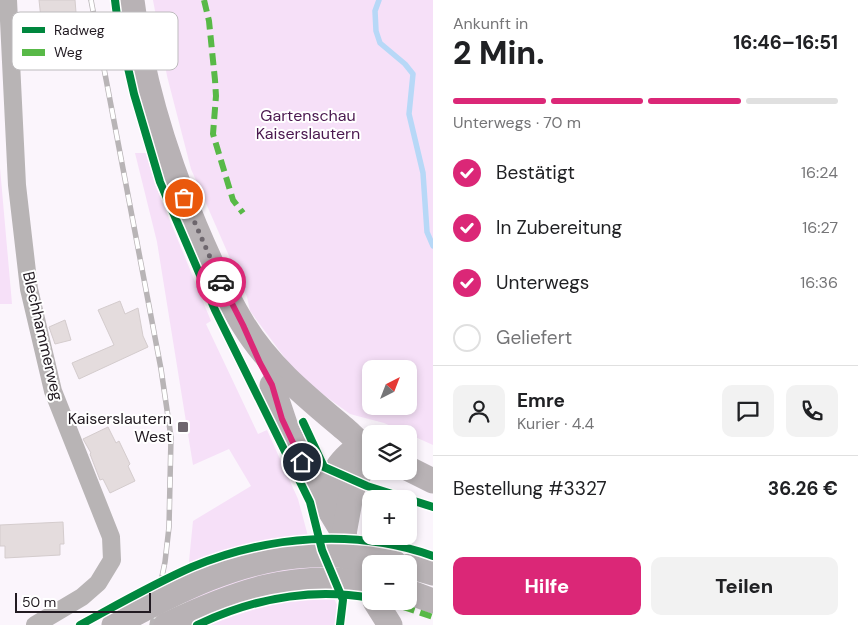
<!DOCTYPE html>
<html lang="de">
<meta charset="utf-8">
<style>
body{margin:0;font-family:"DM Sans",sans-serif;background:#f2f2f2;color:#202124;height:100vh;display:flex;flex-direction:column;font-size:19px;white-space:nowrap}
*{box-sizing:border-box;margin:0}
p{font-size:16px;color:#757577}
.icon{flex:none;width:28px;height:28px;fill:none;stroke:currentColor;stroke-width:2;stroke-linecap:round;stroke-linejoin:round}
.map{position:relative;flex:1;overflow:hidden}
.details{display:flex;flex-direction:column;background:#fff;width:425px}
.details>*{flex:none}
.needle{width:32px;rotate:42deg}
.controls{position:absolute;left:362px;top:360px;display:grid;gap:10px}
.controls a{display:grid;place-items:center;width:55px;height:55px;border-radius:10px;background:#fff;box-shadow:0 2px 8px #0003;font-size:25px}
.scale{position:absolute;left:15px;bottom:12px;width:136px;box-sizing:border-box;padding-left:5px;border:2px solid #221b22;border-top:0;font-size:14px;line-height:18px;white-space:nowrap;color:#221b22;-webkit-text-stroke:4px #fff;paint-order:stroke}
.pin{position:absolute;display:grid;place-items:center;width:42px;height:42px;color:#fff;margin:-21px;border:2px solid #fff;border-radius:50%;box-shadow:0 1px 5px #0007}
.courier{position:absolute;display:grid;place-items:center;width:50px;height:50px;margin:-25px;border:4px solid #db2777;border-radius:50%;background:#fff;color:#222;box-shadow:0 1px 6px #0007}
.summary em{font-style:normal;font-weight:800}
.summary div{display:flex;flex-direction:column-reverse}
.summary{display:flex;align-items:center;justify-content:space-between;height:85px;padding:0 20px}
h1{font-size:32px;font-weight:800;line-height:38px}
.bar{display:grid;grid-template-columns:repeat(4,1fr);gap:8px 5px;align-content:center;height:60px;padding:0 20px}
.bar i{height:6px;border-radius:4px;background:#e0e0e0}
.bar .current{background:#db2777}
.bar p{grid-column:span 4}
.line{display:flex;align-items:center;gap:12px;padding:0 20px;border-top:1px solid #e0e0e0}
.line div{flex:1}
.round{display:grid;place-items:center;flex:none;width:52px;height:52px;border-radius:10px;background:#f2f2f2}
ol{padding:0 20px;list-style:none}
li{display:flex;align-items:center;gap:15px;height:55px}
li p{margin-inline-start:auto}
li .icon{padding:5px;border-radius:50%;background:#db2777;color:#fff;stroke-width:4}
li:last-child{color:#757577}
li i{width:28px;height:28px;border:2px solid #e0e0e0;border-radius:50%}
.primary-button{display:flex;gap:10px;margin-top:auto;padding:10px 20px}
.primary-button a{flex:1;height:58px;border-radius:10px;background:#db2777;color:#fff;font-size:20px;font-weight:800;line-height:58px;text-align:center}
.primary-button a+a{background:#f2f2f2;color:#202124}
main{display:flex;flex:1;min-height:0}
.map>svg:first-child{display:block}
.green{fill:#f6e0f8;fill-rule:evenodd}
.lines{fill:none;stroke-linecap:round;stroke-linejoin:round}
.stream{stroke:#b7d8f7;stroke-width:5.5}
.building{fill:#e4dcdd;stroke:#d4cccd}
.minor{stroke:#b8b4b5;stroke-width:18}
.secondary{stroke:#b8b2b5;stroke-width:25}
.rail-casing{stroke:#b8b4b6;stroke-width:5.5}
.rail{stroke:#fff;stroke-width:4;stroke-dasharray:11;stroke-linecap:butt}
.secondary-bridge{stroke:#b8b2b5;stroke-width:25}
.quiet{stroke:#58b947;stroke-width:6;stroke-dasharray:12 6;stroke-linecap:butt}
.cycleway-casing{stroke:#fff;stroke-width:11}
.cycleway{stroke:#00873e;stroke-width:8}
.done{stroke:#6e676e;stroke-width:5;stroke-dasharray:0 9}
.route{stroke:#db2777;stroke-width:6}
.poi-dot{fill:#6e676e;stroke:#fff;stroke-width:2}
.labels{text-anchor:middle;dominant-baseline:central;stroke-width:4;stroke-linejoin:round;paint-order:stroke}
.park-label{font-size:16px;fill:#4a184f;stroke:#fff}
.street-label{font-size:16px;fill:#221b22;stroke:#fff}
.poi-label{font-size:16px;fill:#221b22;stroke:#fff;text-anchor:end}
.key{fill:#fff;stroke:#bdbbbd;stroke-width:1}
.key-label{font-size:14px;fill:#221b22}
</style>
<main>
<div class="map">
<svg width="433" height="625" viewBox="0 0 433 625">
<rect width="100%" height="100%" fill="#fbf5fc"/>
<g class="green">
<path d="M153,0H433V445L384,423L350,414L299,377L250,311L247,297L191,169L167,76ZM371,369H409V406H371Z"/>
<polygon points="135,153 146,153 155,184 211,321 206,324 258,434 267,430 298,499 312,551 345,622 339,625 186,625 186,591 193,521 251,486 229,449 193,465 157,242"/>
<polygon points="0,168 12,304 0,304"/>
</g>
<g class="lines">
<polyline class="stream" points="379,0 375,11 376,31 380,43 405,64 413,74 409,114 423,173 427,232 433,246"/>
</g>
<g class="building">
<polygon points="39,0 75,0 77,25 42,28"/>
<polygon points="120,301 125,314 138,308 143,336 148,347 79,379 72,363 114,345 98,310"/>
<polygon points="65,320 71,340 55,344 49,327"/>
<polygon points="108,427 116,443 119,441 130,464 128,466 135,481 110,493 103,479 100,480 90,454 91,453 83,439"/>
<polygon points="63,522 64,544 60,544 60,555 5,558 5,546 0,546 0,525"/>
</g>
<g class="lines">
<polyline class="minor" points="8,0 17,185 29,289 53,391 111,537 112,560 98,583 82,597 35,625"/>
<g class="secondary">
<path d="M132,0C141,77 165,154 195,226C209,259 224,293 243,324C269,367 308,398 346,430C354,437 362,446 371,452"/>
<polyline points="272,385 287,430 310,478 344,534 349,553 359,574"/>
<polyline points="409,469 433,481"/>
<path d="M333,514C328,486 330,469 353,451"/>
<polyline points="344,534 352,490 370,451"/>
<polyline points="409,566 433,573"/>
<polyline points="409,592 433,601"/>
<polyline points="375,601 390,625"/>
</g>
<g class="rail-casing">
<polyline id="rail" points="91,0 161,369 171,437 169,527 165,562 152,625"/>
</g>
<use href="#rail" class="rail"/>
<g class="secondary-bridge">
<path d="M114,625C175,592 239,558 310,555C338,554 366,557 394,562"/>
<path d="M166,625C235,593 294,570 371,584"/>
</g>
<g class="quiet">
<polyline points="204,0 209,21 215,80 216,96 213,134 233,200 243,213"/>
<polyline points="386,601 433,617"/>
</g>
<g class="cycleway-casing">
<g id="cycleway">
<polyline points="115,0 118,24 134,94 160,182 215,310 310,502 322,550 343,600 340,625"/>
<polyline points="303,422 324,467 367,486 433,507"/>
<path d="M80,625C117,605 153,584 192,567C267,536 355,528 433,556"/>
<path d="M197,625C252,599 311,587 371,598"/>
</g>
</g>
<use href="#cycleway" class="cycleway"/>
</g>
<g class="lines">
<polyline class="done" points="184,198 221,282"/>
<polyline class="route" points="221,282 243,325 260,363 272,385 282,419 302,462"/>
</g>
<rect class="poi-dot" x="177" y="421" width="12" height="12" rx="2.5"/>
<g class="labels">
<g class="park-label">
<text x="308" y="115">Gartenschau<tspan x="308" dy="18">Kaiserslautern</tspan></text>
</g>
<g class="street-label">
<text transform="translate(43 336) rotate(77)">Blechhammerweg</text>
</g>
<g class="poi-label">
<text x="172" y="418">Kaiserslautern<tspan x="172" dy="18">West</tspan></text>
</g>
</g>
<rect x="12" y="12" width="166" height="58" rx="8" class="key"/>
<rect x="22" y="27" width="23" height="6" fill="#00873e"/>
<rect x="22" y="49" width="23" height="7" fill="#58b947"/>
<g class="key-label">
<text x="54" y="35">Radweg</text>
<text x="54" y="57">Weg</text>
</g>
</svg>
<div class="controls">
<a><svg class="needle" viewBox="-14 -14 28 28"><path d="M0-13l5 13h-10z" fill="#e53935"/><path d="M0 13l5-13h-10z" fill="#757577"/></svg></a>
<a><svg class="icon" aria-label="layers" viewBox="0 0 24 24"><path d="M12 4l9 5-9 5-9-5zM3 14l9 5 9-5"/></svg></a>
<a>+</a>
<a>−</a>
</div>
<div class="scale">50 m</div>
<div class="pin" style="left:184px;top:198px;background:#ea580c"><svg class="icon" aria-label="bag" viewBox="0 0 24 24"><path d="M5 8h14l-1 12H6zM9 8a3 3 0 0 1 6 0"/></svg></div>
<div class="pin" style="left:302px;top:462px;background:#1f2937"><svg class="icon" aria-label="home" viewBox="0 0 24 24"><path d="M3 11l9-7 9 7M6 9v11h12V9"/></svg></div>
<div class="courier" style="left:221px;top:282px"><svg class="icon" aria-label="car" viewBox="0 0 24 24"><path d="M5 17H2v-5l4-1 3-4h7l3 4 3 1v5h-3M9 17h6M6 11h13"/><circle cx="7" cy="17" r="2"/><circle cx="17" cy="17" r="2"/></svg></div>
</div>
<section class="details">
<div class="summary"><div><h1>2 Min.</h1><p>Ankunft in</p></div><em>16:46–16:51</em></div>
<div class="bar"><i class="current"></i><i class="current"></i><i class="current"></i><i></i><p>Unterwegs · 70 m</p></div>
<ol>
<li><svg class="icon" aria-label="check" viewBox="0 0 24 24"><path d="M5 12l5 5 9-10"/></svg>Bestätigt<p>16:24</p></li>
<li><svg class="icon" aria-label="check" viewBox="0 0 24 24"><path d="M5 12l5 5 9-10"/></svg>In Zubereitung<p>16:27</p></li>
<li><svg class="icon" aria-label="check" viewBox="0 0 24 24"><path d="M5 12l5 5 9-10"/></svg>Unterwegs<p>16:36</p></li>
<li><i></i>Geliefert</li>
</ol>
<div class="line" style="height:90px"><a class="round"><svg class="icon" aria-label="person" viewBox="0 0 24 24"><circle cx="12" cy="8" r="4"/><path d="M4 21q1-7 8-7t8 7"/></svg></a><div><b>Emre</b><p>Kurier · 4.4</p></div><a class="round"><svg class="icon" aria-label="chat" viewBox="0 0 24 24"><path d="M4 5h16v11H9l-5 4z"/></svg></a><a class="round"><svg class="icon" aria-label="phone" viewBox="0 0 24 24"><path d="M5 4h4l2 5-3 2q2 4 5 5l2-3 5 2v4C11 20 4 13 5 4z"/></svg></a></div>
<div class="line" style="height:65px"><div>Bestellung #3327</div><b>36.26 €</b></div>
<div class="primary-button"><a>Hilfe</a><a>Teilen</a></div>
</section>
</main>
